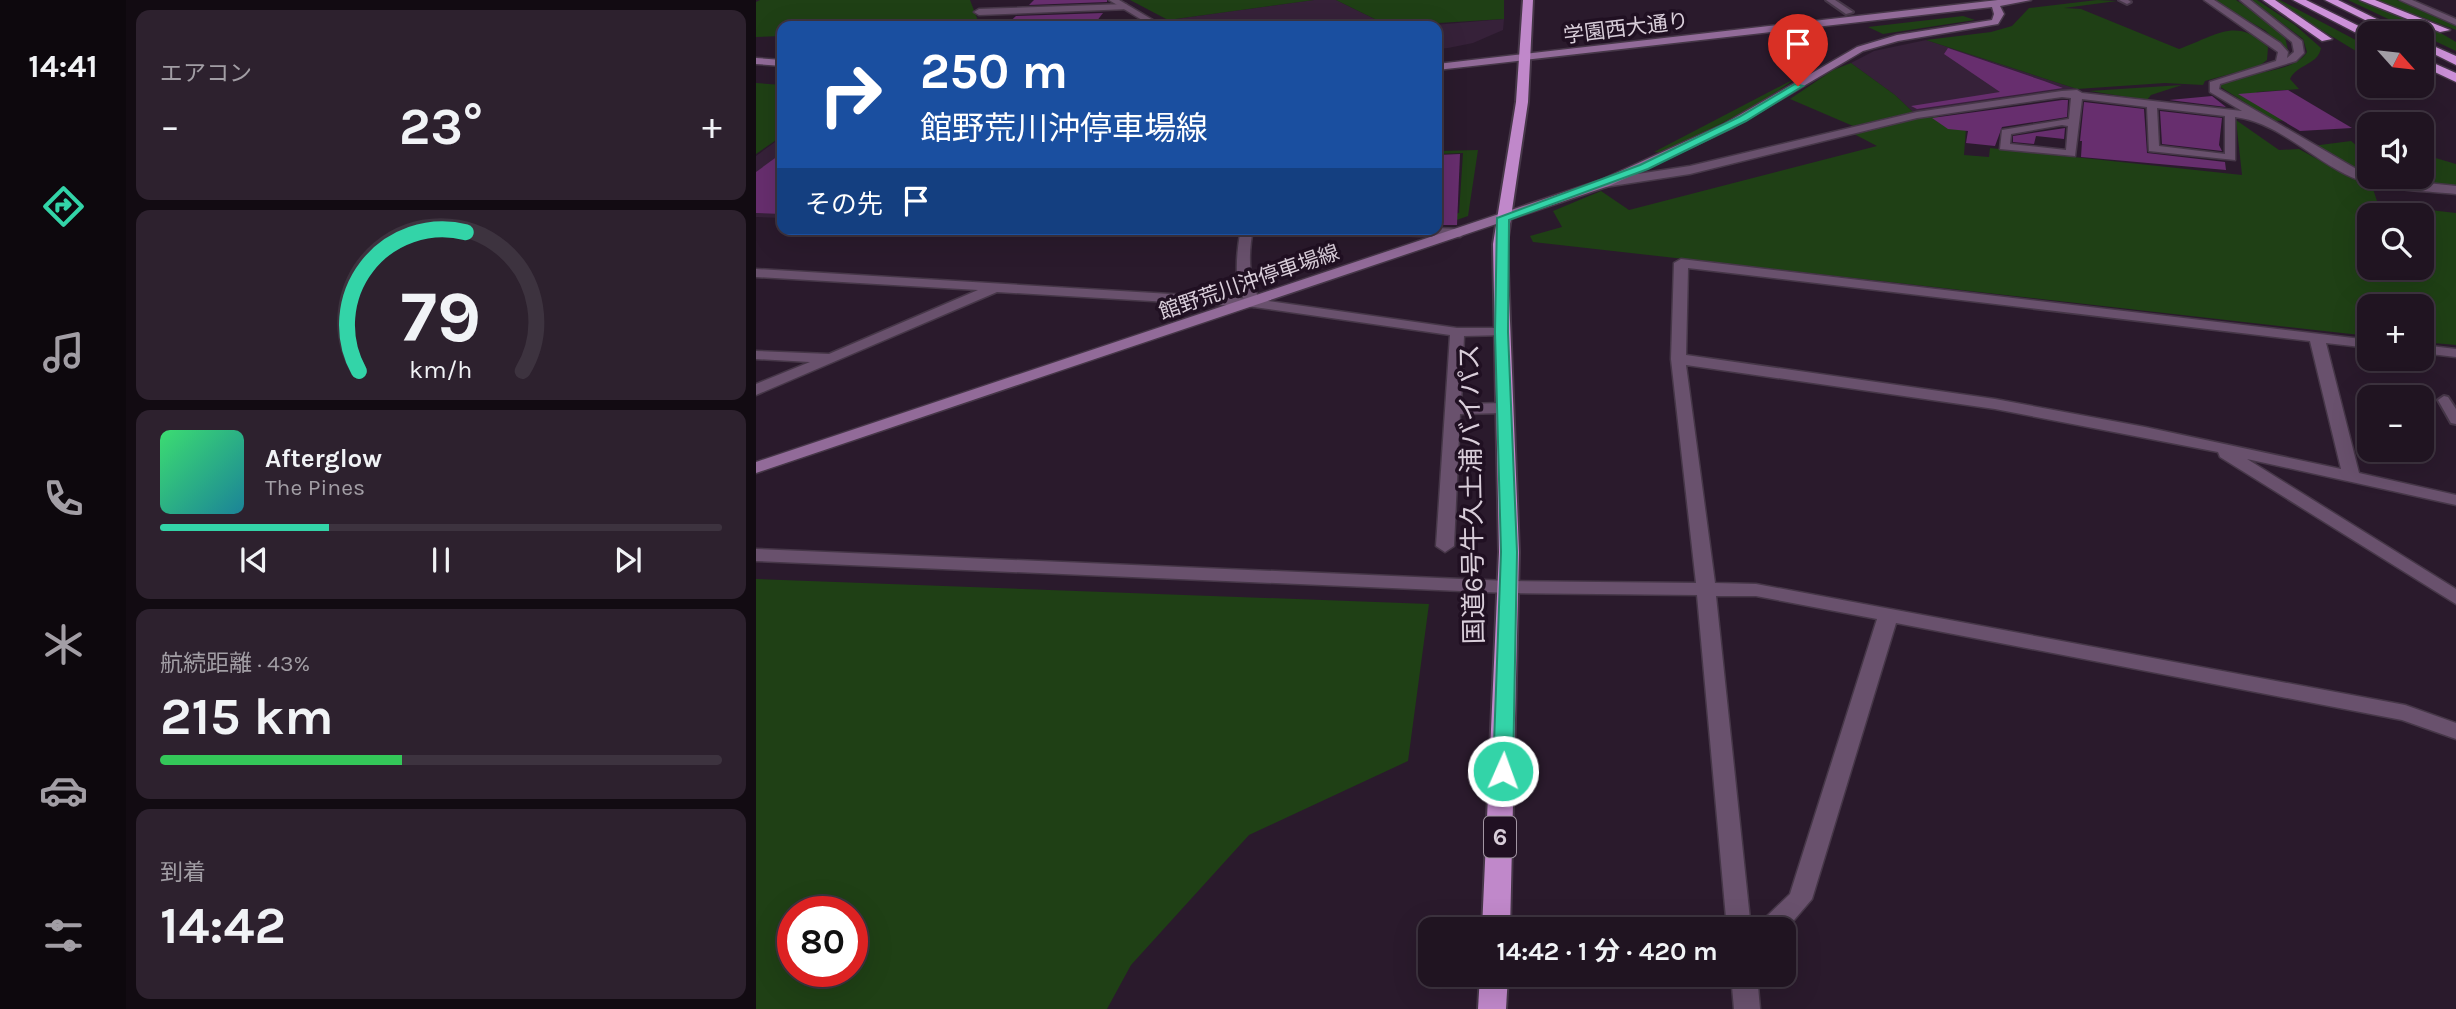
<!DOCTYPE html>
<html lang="ja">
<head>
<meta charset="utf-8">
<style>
  :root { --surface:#201421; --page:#2d212e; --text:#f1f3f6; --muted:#a29ea5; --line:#3d333f; --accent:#33d4a8 }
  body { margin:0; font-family:Karla,"Noto Sans JP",sans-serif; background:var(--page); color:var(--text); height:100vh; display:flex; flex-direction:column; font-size:26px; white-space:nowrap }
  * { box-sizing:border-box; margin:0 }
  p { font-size:23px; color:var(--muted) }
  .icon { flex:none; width:38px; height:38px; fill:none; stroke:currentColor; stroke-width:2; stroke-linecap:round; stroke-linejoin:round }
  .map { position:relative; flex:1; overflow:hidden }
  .details { display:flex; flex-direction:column; gap:10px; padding:10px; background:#120b12; width:630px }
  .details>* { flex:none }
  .hud { position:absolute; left:21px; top:21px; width:665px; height:214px; border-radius:14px; box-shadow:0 7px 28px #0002,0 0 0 2px var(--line); background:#1a4fa0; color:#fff; overflow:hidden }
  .needle { width:46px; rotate:117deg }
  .fabs { position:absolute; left:1601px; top:21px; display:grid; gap:14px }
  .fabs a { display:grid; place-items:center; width:77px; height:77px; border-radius:14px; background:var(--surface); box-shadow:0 7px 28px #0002,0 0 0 2px var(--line); font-size:35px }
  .speed { position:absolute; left:21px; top:896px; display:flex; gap:14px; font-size:35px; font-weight:700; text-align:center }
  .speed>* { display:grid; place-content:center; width:91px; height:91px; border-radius:50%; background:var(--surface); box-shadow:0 7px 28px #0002,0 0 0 2px var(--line); line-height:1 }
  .speed .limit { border:10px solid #d22; background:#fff; color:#111 }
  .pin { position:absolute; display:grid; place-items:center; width:60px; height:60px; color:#fff; margin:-72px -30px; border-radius:50% 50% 50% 0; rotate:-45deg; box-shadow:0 0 7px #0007 }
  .pin .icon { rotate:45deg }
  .me { position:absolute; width:77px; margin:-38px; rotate:2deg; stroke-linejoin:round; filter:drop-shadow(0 0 5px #0008) }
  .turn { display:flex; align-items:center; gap:24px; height:147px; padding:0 28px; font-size:32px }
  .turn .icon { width:91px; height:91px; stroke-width:2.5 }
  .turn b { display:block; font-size:49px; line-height:60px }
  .then { display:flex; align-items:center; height:66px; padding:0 28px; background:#0003; gap:14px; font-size:26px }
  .big { font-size:52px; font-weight:700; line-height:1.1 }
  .details .tile { flex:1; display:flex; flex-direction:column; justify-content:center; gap:10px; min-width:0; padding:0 24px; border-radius:14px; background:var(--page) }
  .details .dial { align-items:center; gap:0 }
  .dial svg { height:182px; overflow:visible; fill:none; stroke:var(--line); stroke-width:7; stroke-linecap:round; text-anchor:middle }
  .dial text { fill:var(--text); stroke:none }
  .song { display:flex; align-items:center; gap:21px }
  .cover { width:84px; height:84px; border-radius:10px; background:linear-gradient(135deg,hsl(140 70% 55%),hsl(190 70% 35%)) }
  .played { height:7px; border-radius:4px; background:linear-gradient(90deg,var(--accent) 30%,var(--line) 30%) }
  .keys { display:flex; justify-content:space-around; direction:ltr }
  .heat { display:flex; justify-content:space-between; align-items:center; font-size:38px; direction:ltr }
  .charge { height:10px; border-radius:5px; background:linear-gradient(90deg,#34c759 43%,var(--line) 0) }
  .trip { position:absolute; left:662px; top:917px; width:378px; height:70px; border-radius:14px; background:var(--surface); box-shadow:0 7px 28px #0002,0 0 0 2px var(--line); font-weight:700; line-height:70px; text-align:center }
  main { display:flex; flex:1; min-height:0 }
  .tabs { display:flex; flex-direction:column; width:126px; justify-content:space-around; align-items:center; background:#0d080d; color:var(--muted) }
  .tabs .icon { width:49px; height:49px }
  .tabs .current { color:var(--accent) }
  .tabs b { font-size:32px; color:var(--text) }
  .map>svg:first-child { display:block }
</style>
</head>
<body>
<main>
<nav class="tabs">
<b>14:41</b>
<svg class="icon current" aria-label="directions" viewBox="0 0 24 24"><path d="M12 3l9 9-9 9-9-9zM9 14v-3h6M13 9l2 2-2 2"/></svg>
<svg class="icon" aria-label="music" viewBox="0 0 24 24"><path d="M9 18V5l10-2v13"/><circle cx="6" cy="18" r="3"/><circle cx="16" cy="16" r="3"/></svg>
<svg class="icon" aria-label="phone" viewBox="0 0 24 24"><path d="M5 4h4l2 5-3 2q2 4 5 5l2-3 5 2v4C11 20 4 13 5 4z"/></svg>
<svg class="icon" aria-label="climate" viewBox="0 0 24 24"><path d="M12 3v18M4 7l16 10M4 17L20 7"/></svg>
<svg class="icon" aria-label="car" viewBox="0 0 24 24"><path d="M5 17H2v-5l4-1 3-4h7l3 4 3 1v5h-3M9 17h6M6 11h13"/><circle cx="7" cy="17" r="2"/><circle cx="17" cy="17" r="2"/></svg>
<svg class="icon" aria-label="filters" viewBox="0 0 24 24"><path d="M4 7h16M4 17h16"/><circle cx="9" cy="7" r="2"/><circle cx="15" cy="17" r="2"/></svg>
</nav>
<section class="details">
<div class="tile"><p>エアコン</p>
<div class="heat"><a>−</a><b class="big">23°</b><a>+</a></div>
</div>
<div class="tile dial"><svg viewBox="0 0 100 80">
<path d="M14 69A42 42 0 1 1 86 69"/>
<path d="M14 69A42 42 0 0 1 61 8" stroke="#33d4a8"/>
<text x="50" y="56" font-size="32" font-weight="700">79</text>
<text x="50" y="72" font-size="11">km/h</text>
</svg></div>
<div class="tile">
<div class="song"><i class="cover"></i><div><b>Afterglow</b><p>The Pines</p></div></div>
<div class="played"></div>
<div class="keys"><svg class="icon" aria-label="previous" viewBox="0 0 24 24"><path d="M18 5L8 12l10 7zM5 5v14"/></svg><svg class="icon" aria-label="pause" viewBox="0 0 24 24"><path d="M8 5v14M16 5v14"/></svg><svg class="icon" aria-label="next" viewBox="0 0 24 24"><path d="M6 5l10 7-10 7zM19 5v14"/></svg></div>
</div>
<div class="tile"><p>航続距離 · 43%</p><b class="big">215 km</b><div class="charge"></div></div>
<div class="tile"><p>到着</p><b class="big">14:42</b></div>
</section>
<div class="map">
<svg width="1700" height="1009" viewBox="0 0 1700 1009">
  <rect width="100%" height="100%" fill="#2a1a2c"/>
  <!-- built -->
  <g fill="#362139">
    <polygon points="558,0 580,0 633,26 419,26 412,20"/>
    <polygon points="748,19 747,30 717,43 692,48 681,49 681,26 666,26"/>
    <polygon points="1170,40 1321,89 1157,112 1139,95 1095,63 1118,51"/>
    <polygon points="26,137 26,218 0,217 0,156"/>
  </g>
  <!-- green -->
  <g fill="#1f4015" fill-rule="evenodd">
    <polygon points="4,0 214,0 224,26 26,26 26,36 0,37 0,2"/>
    <polygon points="374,0 558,0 412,20"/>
    <polygon points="580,0 748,0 748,19 633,26"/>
    <path d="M1341 0 1361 1 1308 8 1325 9 1423 49C1460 36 1480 16 1512 47L1511 60 1503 66 1449 81 1447 85 1409 83 1321 89 1170 40 1235 32 1256 26 1273 8Z"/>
    <polygon points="1456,0 1480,0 1497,11 1529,37 1533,55 1510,31"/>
    <path d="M1495 0H1501L1539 25 1565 48C1562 65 1541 64 1534 79L1543 89 1500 92 1540 120 1518 121 1463 86C1485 70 1537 75 1551 52L1547 39Z"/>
    <polygon points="1516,0 1524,0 1613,47 1613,59"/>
    <polygon points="1592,0 1604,0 1683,32 1700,42 1700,51"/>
    <polygon points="1620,0 1641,0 1700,24 1700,30"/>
    <polygon points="1207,16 1219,20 1127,34 1112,27"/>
    <polygon points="1095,63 1139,95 1157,112 1097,126 1034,99 1077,70"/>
    <path d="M1040 78C999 109 951 130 906 153L898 152Z"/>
    <polygon points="0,83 26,85 26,136 0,154"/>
    <polygon points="1426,85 1395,95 1391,100 1333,91"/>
    <path d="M1177 115 1203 123 1210 128 1208 155 1233 157 1234 148 1486 175 1480 120 1523 150 1543 149 1592 176 1615 183 1622 204 1700 213V345L1666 342V306H1614L1613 336 777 242 774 236 806 227 797 211 845 191 873 210 1121 146 1098 134ZM1614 215H1666V268H1614Z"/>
    <polygon points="1595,141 1613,156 1613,176 1556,146"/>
    <polygon points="722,150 712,216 681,227 681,214 703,213 707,153 683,154 683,151"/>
    <polygon points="1666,154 1700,164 1700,187 1615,177 1666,177"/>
    <path d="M0 579 673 604 652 761 493 835 375 965 351 1009H0ZM37 912H96V971H37Z"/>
  </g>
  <!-- building -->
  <g fill="#672e6e">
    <polygon points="278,0 351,0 351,2 273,5"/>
    <polygon points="347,13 337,26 249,26 260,16"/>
    <polygon points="1192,48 1288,81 1307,88 1161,109 1155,106 1244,92 1188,54"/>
    <polygon points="1532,90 1596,128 1544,131 1482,94"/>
    <polygon points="1456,96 1470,107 1413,100"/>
    <polygon points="1306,100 1312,100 1311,117 1246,127 1239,146 1210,143 1212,131 1192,129 1176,118"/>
    <polygon points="1328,102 1388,109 1391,153 1469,162 1470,170 1325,157 1326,141 1324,141"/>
    <polygon points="1404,111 1466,118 1463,145 1466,151 1406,144"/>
    <polygon points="1309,128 1308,139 1280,136 1278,144 1257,142 1257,136"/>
    <polygon points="26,153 26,214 0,213 0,172"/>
    <polygon points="704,154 701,225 681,225 681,155"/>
  </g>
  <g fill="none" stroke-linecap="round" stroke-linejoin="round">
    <defs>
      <g id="service">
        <polygon points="1070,0 1079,0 1097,12 1090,14"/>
        <polygon points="1363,0 1372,0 1375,2 1371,4"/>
        <polygon points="1688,396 1692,397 1700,409 1700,424 1695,423 1682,400"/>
      </g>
      <g id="minor">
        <path d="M1448 0H1458L1524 43 1532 52 1531 58 1538 52 1536 42 1484 0H1494L1546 41 1548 53 1540 61 1464 84 1463 89 1614 177 1700 186V194C1664 190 1621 191 1589 174 1553 156 1520 122 1479 117V160L1393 151 1391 107 1326 99 1319 156 1244 149 1246 130 1313 119 1315 98 1306 97 1161 118 934 174 849 187 843 183 849 179 934 166 1161 112 1306 91 1321 90 1326 93 1486 111 1454 92V82L1520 61 1522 52ZM1401 108 1469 116V154L1403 146ZM1306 125 1312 126 1310 150 1254 144 1255 134Z"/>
        <polygon points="1644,0 1656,0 1700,19 1700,25"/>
        <polygon points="370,4 373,9 223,15 218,12 223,9"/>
        <polygon points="681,228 704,229 710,233 704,237 567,233 561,229"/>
        <path d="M925 259 1614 340V348L1570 343 1603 473 1700 495V505L1491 459 1700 589V604L1464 457 1462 452 1239 409 930 365 959 583 1000 584 1649 705 1700 723V739L1646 720 1140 623 1056 899 1027 933V929H997L1000 922 1009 918 1034 894 1121 619 1000 596H960L995 929H971L941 595 752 593 743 587 752 581 940 583 915 359 918 263ZM932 268 1554 341 1585 469 1389 427 1239 399 930 355Z"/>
        <polygon points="0,269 498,299 701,328 745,328 752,332 750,335 708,336 705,404 748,403 756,408 748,413 704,414 698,546 689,552 680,546 694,335 498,307 241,292 0,395 0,384 54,362 0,359 0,351 73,354 222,290 0,277"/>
        <polygon points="1666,345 1700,349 1700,357 1666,353"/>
        <polygon points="975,975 1001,975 1004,1009 978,1009"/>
      </g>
      <g id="tertiary">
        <polygon points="353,0 363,0 407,26 396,26"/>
        <path d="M485 229H497C492 256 492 278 505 303L498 307C474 300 481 248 485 229Z"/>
        <polygon points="0,549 752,581 761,587 752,593 0,561"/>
      </g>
      <g id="secondary">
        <polygon points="1242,0 1275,0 1244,6 1248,14 1242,24 1142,41 1107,51 976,128 853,186 0,473 0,462 845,180 968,124 1101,47 1141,35 1236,20 1238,14 1236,7 681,70 681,64"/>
        <polygon points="0,58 26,60 26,66 0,64"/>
      </g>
      <g id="trunk">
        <polygon points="767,0 777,0 772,102 751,244 763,552 754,929 726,929 743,552 737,244 760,102"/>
        <polygon points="724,975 752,975 750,1009 722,1009"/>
      </g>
      <g id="motorway">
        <polygon points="1507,0 1519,0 1576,39 1566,41"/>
        <polygon points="1537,0 1550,0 1617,33 1614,33 1614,39 1610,38"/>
        <polygon points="1569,0 1582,0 1649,33 1635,33"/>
        <polygon points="1604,0 1619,0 1694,30 1684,32"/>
        <polygon points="1666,41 1700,56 1700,65 1666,48"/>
        <polygon points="1666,58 1700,73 1700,82 1666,66"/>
      </g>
    </defs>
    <!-- service casing -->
    <use href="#service" stroke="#463748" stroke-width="4"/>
    <!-- minor casing -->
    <use href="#minor" stroke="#463748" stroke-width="3"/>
    <!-- tertiary casing -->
    <use href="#tertiary" stroke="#463748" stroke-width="3"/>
    <!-- secondary casing -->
    <use href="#secondary" stroke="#463748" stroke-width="3"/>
    <!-- trunk casing -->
    <use href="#trunk" stroke="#463748" stroke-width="4"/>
    <!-- motorway casing -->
    <use href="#motorway" stroke="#463748" stroke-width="3"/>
    <!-- service -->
    <use href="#service" fill="#69516d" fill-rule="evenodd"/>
    <!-- minor -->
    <use href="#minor" fill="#69516d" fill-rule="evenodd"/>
    <!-- tertiary -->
    <use href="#tertiary" fill="#69516d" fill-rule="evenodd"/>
    <!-- secondary -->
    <use href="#secondary" fill="#926b99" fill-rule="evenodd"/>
    <!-- trunk -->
    <use href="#trunk" fill="#c088ca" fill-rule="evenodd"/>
    <!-- motorway -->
    <use href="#motorway" fill="#ce92da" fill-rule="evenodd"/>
  </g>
  <!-- route -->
  <polygon fill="#33d4a8" stroke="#218a6d" stroke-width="2" points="1039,84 1047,86 990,121 892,169 753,220 752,332 761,552 757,771 755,776 740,776 737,771 745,552 739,332 741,218 884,165 983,117"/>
  <g text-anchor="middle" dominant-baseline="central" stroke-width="7" stroke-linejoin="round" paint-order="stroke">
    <!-- far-street labels -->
    <g font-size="21" fill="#d9ceda" stroke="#201022">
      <text transform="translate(870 28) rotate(-7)">学園西大通り</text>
      <text transform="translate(493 282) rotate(-19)">館野荒川沖停車場線</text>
    </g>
    <!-- shield labels -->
    <rect fill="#201022" stroke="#a295a3" stroke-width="2" x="728" y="816.5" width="32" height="41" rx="5"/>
    <g font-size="24" font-weight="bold" fill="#d9ceda">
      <text x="744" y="837">6</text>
    </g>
    <!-- street labels -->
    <g font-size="26" fill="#d9ceda" stroke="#201022">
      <text transform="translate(716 494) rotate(-91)">国道6号牛久土浦バイパス</text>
    </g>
  </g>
</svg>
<div class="fabs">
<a><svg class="needle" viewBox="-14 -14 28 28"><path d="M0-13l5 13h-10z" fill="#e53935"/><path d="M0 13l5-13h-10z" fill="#a29ea5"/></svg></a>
<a><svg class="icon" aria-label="sound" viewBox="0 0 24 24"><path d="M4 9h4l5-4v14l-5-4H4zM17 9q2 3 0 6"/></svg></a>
<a><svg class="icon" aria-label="search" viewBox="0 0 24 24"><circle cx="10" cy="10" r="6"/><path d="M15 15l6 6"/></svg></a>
<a>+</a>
<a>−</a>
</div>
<div class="speed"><div class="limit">80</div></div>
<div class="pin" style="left:1042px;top:86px;background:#d93025"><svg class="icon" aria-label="arrive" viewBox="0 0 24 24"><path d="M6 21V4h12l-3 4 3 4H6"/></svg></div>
<svg class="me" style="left:747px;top:771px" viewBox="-20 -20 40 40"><circle r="17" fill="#33d4a8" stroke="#fff" stroke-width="3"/><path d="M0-11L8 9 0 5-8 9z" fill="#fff"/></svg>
<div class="trip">14:42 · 1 分 · 420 m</div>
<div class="hud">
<div class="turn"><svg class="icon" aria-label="right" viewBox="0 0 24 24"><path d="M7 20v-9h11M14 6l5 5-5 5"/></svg><div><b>250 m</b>館野荒川沖停車場線</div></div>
<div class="then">その先<svg class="icon" aria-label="arrive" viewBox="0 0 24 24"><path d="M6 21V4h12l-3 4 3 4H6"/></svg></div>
</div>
</div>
</main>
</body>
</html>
